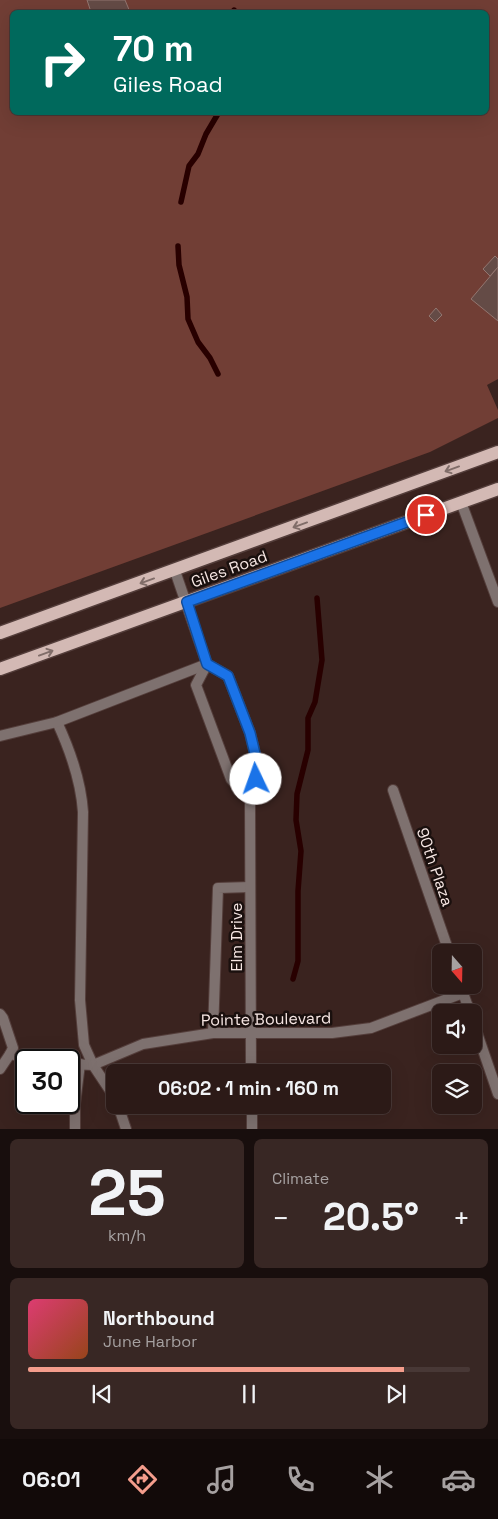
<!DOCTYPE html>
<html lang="en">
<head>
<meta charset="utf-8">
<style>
  :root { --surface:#2c1a17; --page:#382724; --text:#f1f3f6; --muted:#a6a1a1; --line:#483836; --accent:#f49d8c }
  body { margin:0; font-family:"Space Grotesk",sans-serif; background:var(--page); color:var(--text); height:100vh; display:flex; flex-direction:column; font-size:19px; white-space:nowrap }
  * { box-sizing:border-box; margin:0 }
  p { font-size:16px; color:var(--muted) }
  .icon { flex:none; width:28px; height:28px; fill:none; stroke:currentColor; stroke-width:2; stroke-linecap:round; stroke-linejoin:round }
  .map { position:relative; height:1129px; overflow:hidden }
  .panel { display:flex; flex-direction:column; gap:10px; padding:10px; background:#180e0d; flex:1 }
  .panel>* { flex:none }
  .guide { position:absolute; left:10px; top:10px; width:479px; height:105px; border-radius:8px; box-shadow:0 5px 20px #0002,0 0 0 1px var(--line); background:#00695c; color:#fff; overflow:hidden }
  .needle { width:32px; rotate:160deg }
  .controls { position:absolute; left:432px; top:944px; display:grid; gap:10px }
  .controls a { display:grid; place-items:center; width:50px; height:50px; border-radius:8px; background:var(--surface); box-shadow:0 5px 20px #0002,0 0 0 1px var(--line); font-size:25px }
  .speed { position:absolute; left:15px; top:1049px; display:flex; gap:10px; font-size:25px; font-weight:700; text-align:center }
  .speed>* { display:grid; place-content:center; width:65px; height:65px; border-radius:50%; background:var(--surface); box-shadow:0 5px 20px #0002,0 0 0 1px var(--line); line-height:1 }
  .speed .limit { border:2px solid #111; border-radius:8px; background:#fff; color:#111 }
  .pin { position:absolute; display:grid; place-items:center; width:42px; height:42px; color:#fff; margin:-21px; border:2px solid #fff; border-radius:50%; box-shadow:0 1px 5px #0007 }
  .me { position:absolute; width:55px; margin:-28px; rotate:357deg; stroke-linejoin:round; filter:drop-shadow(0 0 4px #0008) }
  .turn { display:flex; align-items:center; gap:18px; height:105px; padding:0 20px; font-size:22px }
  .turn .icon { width:65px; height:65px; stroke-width:2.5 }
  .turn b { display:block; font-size:35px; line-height:42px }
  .big { font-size:38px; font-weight:700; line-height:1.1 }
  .panel .card { flex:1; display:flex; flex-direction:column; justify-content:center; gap:8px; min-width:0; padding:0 18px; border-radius:8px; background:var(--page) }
  .panel .dial { align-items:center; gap:0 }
  .dial b { font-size:65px; line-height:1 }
  .song { display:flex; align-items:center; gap:15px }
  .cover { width:60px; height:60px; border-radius:8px; background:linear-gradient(135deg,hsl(340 70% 55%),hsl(20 70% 35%)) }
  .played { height:5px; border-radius:2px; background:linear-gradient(90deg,var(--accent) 85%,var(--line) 85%) }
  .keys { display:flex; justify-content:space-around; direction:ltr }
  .heat { display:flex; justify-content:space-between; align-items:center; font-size:28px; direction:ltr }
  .panel .tiles { flex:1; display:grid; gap:10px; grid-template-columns:1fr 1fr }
  .card:last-child { grid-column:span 2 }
  .trip { position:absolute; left:106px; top:1064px; width:285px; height:50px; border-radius:8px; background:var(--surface); box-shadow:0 5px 20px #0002,0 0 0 1px var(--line); font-weight:700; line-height:50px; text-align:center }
  .dock { display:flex; height:80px; justify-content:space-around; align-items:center; background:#120a09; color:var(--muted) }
  .dock .icon { width:35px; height:35px }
  .dock .active { color:var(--accent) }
  .dock b { font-size:22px; color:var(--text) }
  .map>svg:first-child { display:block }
</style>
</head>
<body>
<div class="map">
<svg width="498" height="1129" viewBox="0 0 498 1129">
  <rect width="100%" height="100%" fill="#3a231f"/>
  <!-- green -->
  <path fill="#713e35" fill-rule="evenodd" d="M0 0H498V379L487 385 498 410V418L430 452 0 608ZM12 12H486V112H12Z"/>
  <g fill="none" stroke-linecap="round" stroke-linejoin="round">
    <!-- stream -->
    <g stroke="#280000" stroke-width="5.5">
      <polyline points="233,12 234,10"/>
      <polyline points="181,202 189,166 198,154 206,134 219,112"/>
      <polyline points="178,246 179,265 187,297 188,319 198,342 210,358 218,374"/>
      <polyline points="293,979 298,961 298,891 301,851 296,820 297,794 308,750 308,718 315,702 322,660 317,598"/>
    </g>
  </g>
  <!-- building -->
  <g fill="#644b46" stroke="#927670">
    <polygon points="87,0 125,0 130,12 91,12"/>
    <polygon points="495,256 498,259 498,267 490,276 483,269"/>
    <polygon points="498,267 498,321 471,299"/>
    <polygon points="436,308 442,315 435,322 429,316"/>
  </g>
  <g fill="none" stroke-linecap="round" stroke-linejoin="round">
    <defs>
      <g id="service">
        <polyline points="461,502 498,602"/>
        <path d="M57 722C70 750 81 781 83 812L80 1000 84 1045 93 1065"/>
        <polyline points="0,736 57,722 207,664"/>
        <polyline points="213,1033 218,888 250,887"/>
        <polyline points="75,1129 75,1104 80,1064"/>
      </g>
      <g id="minor">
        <polyline points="175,571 207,664 196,685 231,779 250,801 251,1072"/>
        <polyline points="207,664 228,676 250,733 257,762 256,779 250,801"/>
        <polyline points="393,790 449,952"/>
        <polyline points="460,985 470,1012"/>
        <polyline points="0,1014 3,1018 13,1048 10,1054"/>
        <polyline points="474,1024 498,1094"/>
        <polyline points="69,1064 93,1065 143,1044 213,1033 332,1033 371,1028 463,993"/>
        <polyline points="93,1065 115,1098"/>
        <polyline points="0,1069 10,1054 39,1060"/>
        <polyline points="118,1105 126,1129"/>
        <polyline points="252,1105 252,1129"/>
      </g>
      <g id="primary">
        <polyline points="0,633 498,452"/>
        <polyline points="0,669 498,489"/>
      </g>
    </defs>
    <!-- service casing -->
    <use href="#service" stroke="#543e3b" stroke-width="12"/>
    <!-- minor casing -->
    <use href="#minor" stroke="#543e3b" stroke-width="12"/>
    <!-- primary casing -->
    <use href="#primary" stroke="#543e3b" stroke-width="15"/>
    <!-- service -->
    <use href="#service" stroke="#7e716f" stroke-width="10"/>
    <!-- minor -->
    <use href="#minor" stroke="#7e716f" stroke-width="10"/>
    <!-- primary -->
    <use href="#primary" stroke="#d3b9b4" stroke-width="12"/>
  </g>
  <!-- one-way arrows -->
  <defs><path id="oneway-shaft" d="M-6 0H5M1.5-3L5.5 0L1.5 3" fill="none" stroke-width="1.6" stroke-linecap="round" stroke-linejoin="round" transform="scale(1.25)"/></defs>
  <g stroke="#806d69">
    <use href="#oneway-shaft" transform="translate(452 469) rotate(160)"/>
    <use href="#oneway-shaft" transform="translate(300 525) rotate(160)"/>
    <use href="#oneway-shaft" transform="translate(147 581) rotate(160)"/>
    <use href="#oneway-shaft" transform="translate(46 653) rotate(-20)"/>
  </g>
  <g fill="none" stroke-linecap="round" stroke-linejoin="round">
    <defs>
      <polyline id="route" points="256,779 257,762 250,733 228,676 207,664 187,602 426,515"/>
    </defs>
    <!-- route casing -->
    <use href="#route" stroke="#114b97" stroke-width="12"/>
    <!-- route -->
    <use href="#route" stroke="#1a73e8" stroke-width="9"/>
  </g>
  <g text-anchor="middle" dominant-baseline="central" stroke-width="5" stroke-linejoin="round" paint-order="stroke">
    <!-- street labels -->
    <g font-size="16" fill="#f7e7e4" stroke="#1a100e">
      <text transform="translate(229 569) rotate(-20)">Giles Road</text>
      <text transform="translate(435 867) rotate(71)">90th Plaza</text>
      <text transform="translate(236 937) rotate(-90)">Elm Drive</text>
      <text transform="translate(266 1019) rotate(-1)">Pointe Boulevard</text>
    </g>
  </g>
</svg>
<div class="controls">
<a><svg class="needle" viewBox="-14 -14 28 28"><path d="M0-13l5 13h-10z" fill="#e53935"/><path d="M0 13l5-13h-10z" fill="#a6a1a1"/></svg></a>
<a><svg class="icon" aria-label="sound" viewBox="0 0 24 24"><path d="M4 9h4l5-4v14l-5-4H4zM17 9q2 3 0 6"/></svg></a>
<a><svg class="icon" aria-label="layers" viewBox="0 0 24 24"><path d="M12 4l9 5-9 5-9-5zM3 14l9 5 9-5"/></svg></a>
</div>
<div class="speed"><div class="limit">30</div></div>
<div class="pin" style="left:426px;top:515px;background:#d93025"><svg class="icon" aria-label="arrive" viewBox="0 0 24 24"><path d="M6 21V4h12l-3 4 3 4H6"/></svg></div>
<svg class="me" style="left:256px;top:779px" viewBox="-20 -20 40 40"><circle r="19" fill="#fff"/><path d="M0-13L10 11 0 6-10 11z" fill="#1a73e8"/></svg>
<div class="trip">06:02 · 1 min · 160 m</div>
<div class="guide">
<div class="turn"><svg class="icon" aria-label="right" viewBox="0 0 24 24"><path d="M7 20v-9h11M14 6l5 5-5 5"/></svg><div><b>70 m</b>Giles Road</div></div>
</div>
</div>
<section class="panel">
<div class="tiles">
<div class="card dial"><b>25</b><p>km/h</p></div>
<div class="card"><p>Climate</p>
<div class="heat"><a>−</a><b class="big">20.5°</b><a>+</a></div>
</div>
<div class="card">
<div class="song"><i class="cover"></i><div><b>Northbound</b><p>June Harbor</p></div></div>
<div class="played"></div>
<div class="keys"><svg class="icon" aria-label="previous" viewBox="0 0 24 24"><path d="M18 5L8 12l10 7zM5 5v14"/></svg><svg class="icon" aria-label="pause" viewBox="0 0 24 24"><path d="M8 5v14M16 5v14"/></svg><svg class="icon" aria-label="next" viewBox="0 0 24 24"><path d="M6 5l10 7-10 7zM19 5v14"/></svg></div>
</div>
</div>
</section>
<nav class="dock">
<b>06:01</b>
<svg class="icon active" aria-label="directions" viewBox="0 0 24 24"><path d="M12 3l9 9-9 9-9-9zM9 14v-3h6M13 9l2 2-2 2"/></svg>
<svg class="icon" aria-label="music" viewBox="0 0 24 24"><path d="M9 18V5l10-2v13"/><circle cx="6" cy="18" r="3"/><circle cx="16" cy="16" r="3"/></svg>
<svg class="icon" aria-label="phone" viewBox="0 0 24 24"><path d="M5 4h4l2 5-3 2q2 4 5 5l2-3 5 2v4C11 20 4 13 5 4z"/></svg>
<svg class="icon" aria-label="climate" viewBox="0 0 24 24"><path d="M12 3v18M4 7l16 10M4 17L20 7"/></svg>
<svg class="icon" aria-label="car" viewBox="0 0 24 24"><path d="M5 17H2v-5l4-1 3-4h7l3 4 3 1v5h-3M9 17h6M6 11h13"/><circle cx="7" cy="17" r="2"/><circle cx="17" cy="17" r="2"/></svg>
</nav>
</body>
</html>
